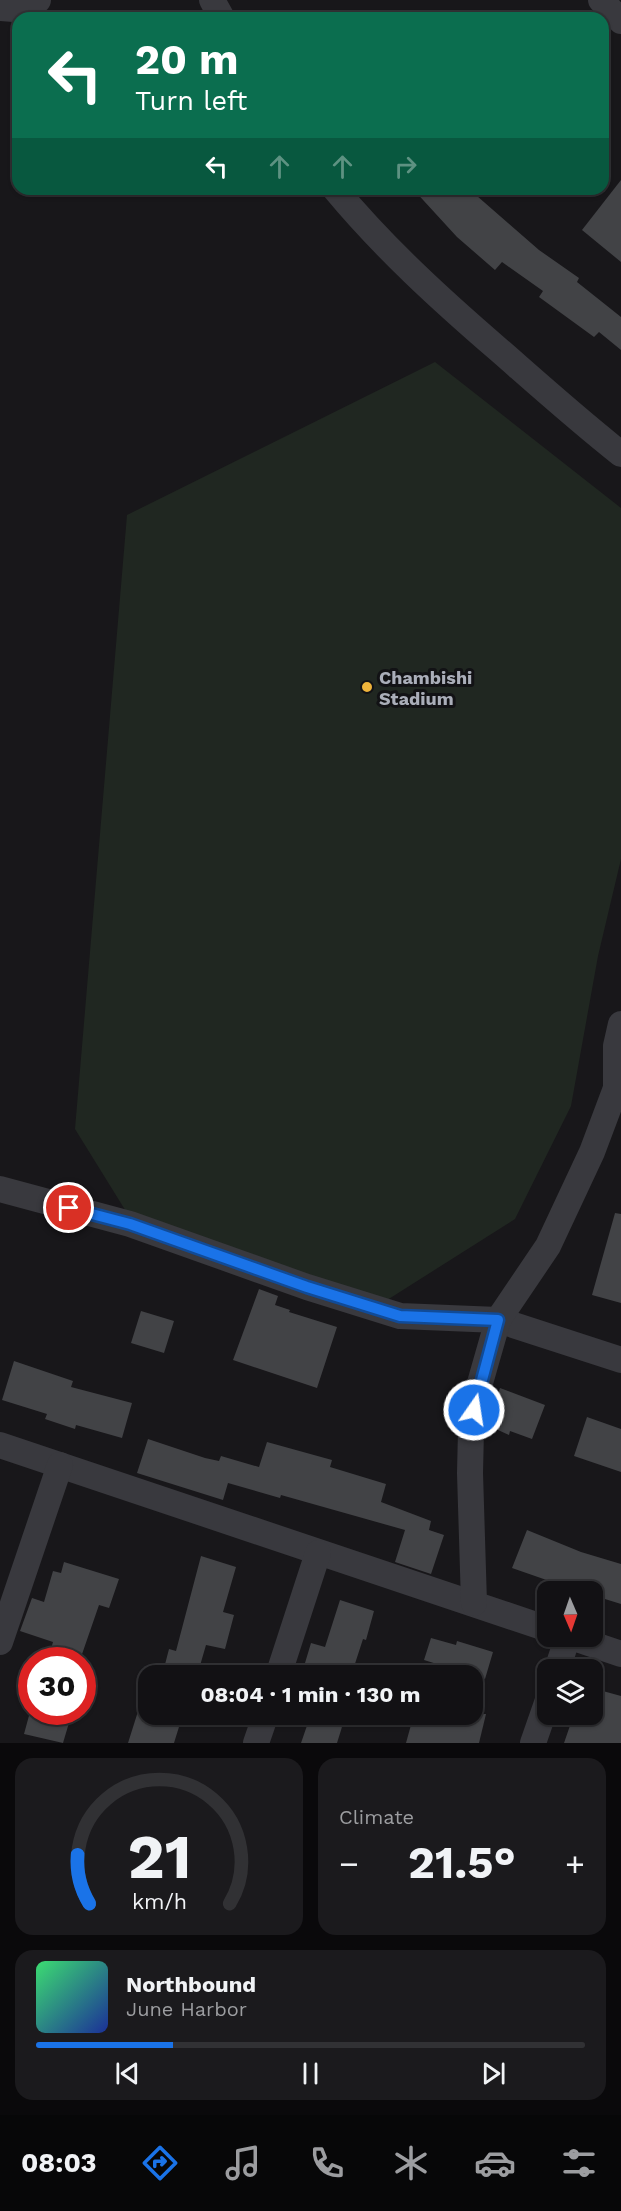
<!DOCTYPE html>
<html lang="en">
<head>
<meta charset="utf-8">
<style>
  :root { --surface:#121114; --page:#1b1a1d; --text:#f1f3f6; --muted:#9c9da0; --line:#313134; --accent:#1a73e8 }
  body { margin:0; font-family:"Work Sans",sans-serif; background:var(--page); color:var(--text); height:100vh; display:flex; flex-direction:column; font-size:22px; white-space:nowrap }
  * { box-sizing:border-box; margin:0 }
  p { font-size:20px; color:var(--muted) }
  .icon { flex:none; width:33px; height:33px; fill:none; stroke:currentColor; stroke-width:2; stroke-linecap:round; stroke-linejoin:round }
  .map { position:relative; height:1743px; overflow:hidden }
  .sheet { display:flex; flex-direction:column; gap:15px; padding:15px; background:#0a090b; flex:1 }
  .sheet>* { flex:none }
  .hud { position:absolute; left:12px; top:12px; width:597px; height:183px; border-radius:18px; box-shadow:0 2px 4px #0004,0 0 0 2px var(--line); background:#0b6e4f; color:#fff; overflow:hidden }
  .needle { width:39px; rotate:178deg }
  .buttons { position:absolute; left:537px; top:1581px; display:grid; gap:12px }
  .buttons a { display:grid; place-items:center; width:66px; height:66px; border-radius:12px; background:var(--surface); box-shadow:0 2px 4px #0004,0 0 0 2px var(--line); font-size:30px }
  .speed { position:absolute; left:18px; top:1647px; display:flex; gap:12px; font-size:30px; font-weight:700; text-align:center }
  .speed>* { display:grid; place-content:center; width:78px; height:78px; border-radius:50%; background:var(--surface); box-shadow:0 2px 4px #0004,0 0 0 2px var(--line); line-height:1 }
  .speed .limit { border:9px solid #d22; background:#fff; color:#111 }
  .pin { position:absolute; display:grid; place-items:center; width:51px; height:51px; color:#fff; margin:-26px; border:3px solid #fff; border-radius:50%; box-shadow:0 2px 6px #0007 }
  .me { position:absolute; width:66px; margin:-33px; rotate:13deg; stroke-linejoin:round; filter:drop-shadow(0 0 4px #0008) }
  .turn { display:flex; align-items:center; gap:21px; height:126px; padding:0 24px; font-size:27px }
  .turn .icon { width:78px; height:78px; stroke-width:2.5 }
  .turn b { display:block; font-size:42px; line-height:51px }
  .lanes { display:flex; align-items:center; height:57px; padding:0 24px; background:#0003; justify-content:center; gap:30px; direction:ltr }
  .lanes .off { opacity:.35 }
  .big { font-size:45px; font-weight:700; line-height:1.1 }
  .sheet .widget { flex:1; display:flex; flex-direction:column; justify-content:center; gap:9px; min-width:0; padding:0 21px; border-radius:18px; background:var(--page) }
  .sheet .dial { align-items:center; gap:0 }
  .dial svg { height:156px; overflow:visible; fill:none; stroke:var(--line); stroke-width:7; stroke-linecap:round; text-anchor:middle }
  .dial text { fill:var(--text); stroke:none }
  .song { display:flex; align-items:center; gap:18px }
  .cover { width:72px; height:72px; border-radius:9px; background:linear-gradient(135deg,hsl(140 70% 55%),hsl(230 70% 35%)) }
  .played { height:6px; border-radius:3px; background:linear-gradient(90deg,var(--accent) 25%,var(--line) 25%) }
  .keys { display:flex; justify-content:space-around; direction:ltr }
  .heat { display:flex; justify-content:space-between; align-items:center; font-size:33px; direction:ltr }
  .sheet .tiles { flex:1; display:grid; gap:15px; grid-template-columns:1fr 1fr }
  .widget:last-child { grid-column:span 2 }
  .trip { position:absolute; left:138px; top:1665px; width:345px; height:60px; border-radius:18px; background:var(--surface); box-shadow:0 2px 4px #0004,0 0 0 2px var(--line); font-weight:700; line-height:60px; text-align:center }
  .dock { display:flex; height:96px; justify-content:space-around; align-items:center; background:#070708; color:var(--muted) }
  .dock .icon { width:42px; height:42px }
  .dock .active { color:var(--accent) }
  .dock b { font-size:27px; color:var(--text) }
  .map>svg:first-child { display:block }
</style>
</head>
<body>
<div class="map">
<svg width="621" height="1743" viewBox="0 0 621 1743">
  <rect width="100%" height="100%" fill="#18171a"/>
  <!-- green -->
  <polygon fill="#202721" points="435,362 621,508 621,859 598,956 571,1106 515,1219 384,1302 127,1213 75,1129 127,515"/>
  <!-- building -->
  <g fill="#424346">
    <polygon points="621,180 621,262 582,230"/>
    <polygon points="413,189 469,189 539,250 579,278 577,282 621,317 621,350 599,332 594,337 539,297 543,291 502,262 495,270 457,237"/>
    <polygon points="615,1213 621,1214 621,1303 592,1295"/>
    <polygon points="259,1289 278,1296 275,1305 290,1310 289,1312 337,1327 317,1388 233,1360"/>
    <polygon points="141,1311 174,1321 164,1353 131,1343"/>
    <polygon points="14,1361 73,1381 71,1387 132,1403 122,1438 76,1425 75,1429 45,1419 47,1414 2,1400"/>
    <polygon points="500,1388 545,1405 532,1439 510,1431 509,1435 487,1425"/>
    <polygon points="587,1417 621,1429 621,1472 574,1456"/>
    <polygon points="148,1439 205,1458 219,1461 221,1456 259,1467 267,1442 332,1460 330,1467 386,1484 381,1502 431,1521 429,1530 444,1535 431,1574 395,1562 405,1530 281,1495 280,1498 228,1483 223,1500 137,1473"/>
    <polygon points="527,1530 581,1552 621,1564 621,1604 592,1595 592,1592 581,1592 512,1568"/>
    <polygon points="201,1556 236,1567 223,1612 234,1615 225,1649 206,1645 197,1676 162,1676 169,1649 176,1651"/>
    <polygon points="64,1562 119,1579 109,1608 99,1605 80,1660 48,1660 53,1642 20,1631 32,1598 44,1602 53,1571 61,1573"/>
    <polygon points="340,1600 374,1611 366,1640 363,1639 351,1676 311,1676 302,1673 311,1643 325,1647"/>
    <polygon points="431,1638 456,1645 457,1641 493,1652 485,1679 424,1660"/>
    <polygon points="146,1686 148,1687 148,1714 183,1714 174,1743 128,1743"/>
    <polygon points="592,1688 621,1696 621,1743 564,1743 574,1714 592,1714"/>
    <polygon points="30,1712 55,1712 71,1716 63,1743 24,1734"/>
    <polygon points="311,1714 346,1714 337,1743 301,1743"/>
    <polygon points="414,1714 486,1714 479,1743 406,1743"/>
  </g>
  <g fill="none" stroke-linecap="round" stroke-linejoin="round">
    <!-- minor -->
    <g stroke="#39393e" stroke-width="26">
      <polyline points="212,0 222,18"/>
      <polyline points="601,0 621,21"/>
      <polyline points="0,8 14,9 38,0"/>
      <path d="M335 189C384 248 441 300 499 350 539 385 579 421 621 454"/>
      <polyline points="0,1189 130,1224 307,1287 400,1316 498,1320 621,1360"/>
      <polyline points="0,1445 548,1629"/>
      <polyline points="474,1603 470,1473 471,1430 478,1390 498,1320 548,1246 592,1152 616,1088 616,1046 621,1024"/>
      <polyline points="0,1642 60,1465"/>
      <polyline points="557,1670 568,1636 621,1654"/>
      <polyline points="278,1676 318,1553"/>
      <polyline points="256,1743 266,1714"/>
      <polyline points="533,1743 548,1700"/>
    </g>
  </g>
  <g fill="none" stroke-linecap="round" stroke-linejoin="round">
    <defs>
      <polyline id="route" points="69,1208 130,1224 307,1287 400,1316 498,1320 474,1410"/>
    </defs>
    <!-- route casing -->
    <use href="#route" stroke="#114b97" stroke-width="15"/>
    <!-- route -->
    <use href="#route" stroke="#1a73e8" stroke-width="10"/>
  </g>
  <!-- markers -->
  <circle fill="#eeb33b" stroke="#121215" stroke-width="2" cx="367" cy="687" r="6"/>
  <g text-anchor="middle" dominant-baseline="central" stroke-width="6" stroke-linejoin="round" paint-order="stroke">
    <!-- poi labels -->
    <g font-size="18" font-weight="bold" fill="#aaaeb9" stroke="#121215" text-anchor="start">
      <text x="379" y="677">Chambishi<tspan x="379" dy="21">Stadium</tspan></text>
    </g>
  </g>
</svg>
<div class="buttons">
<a><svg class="needle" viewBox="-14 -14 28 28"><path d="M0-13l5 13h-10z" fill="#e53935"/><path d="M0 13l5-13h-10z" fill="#9c9da0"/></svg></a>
<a><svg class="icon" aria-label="layers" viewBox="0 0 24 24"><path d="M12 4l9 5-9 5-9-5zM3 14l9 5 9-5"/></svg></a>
</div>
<div class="speed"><div class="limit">30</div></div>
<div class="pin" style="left:69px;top:1208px;background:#d93025"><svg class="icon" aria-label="arrive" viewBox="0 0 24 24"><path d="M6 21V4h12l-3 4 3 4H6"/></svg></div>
<svg class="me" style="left:474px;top:1410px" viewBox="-20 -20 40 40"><circle r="17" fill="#1a73e8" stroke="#fff" stroke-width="3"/><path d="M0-11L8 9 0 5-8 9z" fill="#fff"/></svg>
<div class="trip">08:04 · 1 min · 130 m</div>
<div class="hud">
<div class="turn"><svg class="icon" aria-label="left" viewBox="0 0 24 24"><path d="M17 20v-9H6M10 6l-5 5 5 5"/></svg><div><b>20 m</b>Turn left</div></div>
<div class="lanes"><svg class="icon" aria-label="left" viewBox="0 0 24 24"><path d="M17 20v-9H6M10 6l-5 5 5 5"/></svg><svg class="icon off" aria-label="ahead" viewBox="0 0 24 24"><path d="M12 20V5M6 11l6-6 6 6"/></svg><svg class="icon off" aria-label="ahead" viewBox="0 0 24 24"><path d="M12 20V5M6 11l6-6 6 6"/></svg><svg class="icon off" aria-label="right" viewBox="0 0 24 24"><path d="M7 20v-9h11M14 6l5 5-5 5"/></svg></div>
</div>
</div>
<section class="sheet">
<div class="tiles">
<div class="widget dial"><svg viewBox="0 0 100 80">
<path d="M14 69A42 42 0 1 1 86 69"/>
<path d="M14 69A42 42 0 0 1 8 44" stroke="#1a73e8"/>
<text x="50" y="56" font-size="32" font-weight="700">21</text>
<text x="50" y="72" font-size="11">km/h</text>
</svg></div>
<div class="widget"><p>Climate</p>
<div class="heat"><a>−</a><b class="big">21.5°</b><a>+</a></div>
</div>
<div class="widget">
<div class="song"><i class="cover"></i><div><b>Northbound</b><p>June Harbor</p></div></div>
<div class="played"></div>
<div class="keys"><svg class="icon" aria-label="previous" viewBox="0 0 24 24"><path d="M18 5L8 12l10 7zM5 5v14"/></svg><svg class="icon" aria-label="pause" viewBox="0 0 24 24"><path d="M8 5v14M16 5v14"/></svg><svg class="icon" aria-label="next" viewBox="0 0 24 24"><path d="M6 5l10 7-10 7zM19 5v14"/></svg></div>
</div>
</div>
</section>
<nav class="dock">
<b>08:03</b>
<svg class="icon active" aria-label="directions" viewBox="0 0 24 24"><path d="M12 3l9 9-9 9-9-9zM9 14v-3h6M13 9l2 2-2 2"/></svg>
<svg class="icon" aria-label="music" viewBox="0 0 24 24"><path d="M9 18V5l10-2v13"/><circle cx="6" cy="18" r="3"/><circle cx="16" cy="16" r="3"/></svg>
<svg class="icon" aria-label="phone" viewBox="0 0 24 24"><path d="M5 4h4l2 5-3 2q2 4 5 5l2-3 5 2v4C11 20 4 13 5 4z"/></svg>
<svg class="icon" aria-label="climate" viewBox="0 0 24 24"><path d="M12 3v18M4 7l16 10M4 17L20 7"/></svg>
<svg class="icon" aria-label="car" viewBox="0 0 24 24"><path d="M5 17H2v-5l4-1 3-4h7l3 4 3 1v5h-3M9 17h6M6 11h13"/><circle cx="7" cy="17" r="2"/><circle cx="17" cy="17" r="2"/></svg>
<svg class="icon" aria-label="filters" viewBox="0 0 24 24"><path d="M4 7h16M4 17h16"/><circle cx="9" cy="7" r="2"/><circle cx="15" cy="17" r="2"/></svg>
</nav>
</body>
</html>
